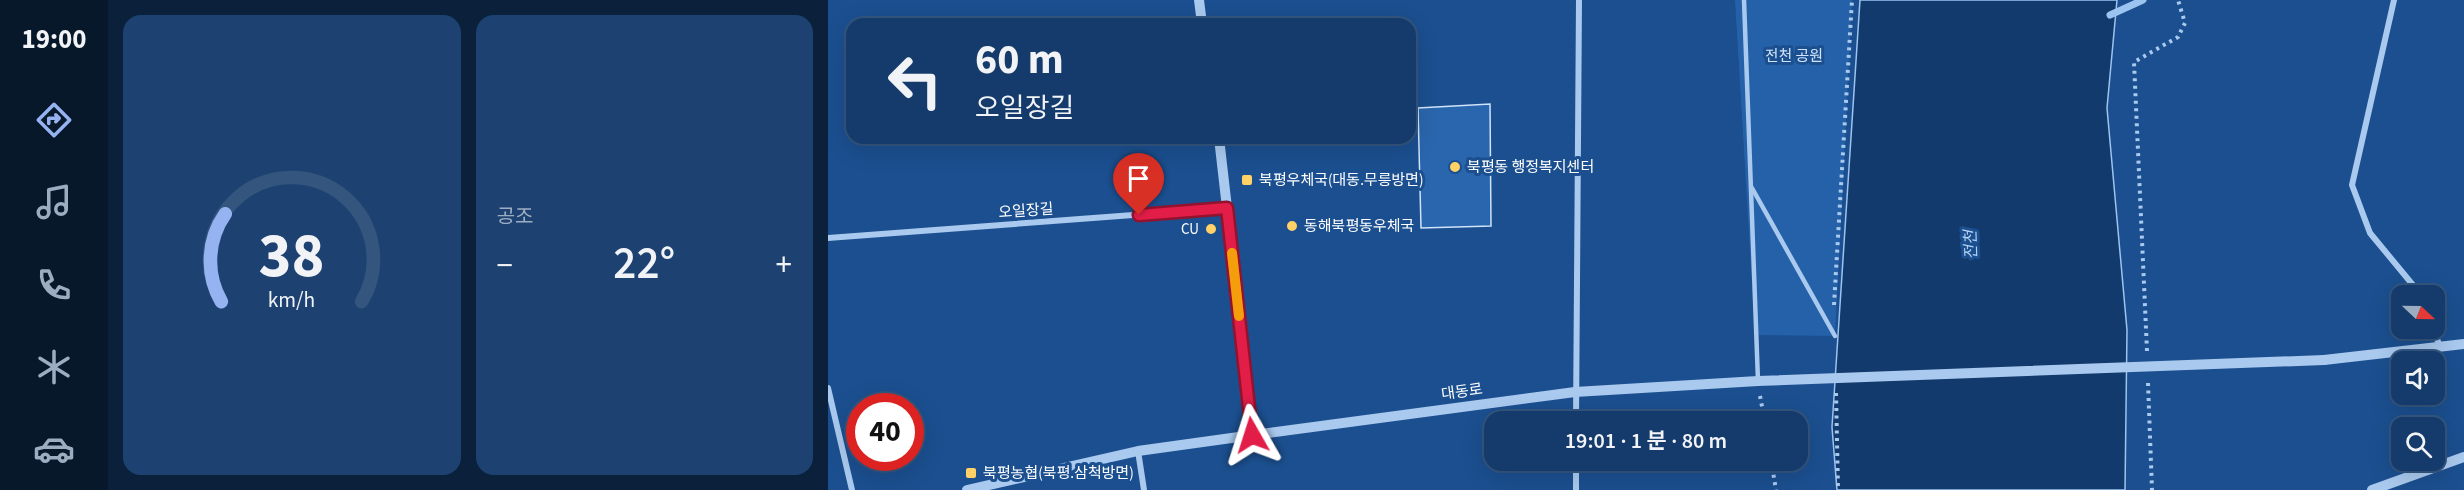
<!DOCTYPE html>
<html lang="ko">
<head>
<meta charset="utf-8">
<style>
  :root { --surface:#143b6b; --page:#1d4271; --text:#f1f3f6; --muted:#9dadc1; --line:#33557e; --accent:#95b2f1 }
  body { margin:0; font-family:"Source Sans 3","Noto Sans KR",sans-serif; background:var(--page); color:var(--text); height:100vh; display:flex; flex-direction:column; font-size:22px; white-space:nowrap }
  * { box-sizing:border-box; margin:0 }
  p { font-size:20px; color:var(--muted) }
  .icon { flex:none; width:33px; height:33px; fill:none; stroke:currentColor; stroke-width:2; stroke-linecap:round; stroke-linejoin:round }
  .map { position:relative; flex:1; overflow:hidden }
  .panel { display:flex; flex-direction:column; gap:15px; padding:15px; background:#0b203b; width:720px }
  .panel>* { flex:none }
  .guide { position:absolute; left:18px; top:18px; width:570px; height:126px; border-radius:18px; box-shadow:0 6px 24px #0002,0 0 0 2px var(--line); background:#143b6b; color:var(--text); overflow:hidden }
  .needle { width:39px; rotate:112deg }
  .controls { position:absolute; left:1563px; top:285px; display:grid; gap:12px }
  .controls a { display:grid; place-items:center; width:54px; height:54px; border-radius:12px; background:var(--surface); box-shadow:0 6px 24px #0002,0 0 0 2px var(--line); font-size:30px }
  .speed { position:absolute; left:18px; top:393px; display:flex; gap:12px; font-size:30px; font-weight:700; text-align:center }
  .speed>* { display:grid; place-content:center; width:78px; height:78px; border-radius:50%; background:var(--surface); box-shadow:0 6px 24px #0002,0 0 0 2px var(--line); line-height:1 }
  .speed .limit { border:9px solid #d22; background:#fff; color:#111 }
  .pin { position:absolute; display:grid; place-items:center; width:51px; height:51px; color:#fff; margin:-62px -26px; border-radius:50% 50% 50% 0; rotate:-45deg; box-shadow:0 0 6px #0007 }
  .pin .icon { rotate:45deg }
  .me { position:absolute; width:66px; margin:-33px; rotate:354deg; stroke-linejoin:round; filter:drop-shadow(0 0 4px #0008) }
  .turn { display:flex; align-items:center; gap:21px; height:126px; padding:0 30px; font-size:27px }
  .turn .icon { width:78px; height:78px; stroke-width:2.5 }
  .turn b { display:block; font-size:42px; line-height:51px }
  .big { font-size:45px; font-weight:600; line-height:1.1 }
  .panel .card { flex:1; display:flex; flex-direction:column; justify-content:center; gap:9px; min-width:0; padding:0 21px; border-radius:18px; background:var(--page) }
  .panel .dial { align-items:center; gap:0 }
  .dial svg { height:156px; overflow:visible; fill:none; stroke:var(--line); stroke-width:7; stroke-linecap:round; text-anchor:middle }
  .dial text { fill:var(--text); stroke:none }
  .heat { display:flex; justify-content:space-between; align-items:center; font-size:33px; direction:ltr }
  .panel .tiles { flex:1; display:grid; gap:15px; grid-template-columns:repeat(2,1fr) }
  .trip { position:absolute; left:656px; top:411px; width:324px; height:60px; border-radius:18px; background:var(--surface); box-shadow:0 6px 24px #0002,0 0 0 2px var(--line); font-weight:600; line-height:60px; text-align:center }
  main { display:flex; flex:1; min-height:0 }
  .tab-bar { display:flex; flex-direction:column; width:108px; justify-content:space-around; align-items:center; background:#08182b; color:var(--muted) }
  .tab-bar .icon { width:42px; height:42px }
  .tab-bar .selected { color:var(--accent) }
  .tab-bar b { font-size:27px; color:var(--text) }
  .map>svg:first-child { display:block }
</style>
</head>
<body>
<main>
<nav class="tab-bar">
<b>19:00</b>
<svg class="icon selected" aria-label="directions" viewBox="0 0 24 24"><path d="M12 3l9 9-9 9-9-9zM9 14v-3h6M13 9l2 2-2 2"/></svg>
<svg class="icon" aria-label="music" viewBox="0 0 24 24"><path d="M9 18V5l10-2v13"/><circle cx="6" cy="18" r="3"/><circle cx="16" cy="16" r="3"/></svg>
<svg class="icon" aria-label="phone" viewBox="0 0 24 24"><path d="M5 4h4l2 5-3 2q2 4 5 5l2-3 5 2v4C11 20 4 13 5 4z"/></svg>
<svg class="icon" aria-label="climate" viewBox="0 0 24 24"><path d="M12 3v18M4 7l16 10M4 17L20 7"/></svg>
<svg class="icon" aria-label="car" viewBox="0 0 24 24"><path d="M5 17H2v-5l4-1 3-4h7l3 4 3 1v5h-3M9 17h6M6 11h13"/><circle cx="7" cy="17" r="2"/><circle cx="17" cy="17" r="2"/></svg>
</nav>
<section class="panel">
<div class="tiles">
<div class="card dial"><svg viewBox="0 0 100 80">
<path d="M14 69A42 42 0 1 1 86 69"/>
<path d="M14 69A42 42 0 0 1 16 24" stroke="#95b2f1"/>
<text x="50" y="56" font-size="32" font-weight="700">38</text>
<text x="50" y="72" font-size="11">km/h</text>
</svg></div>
<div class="card"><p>공조</p>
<div class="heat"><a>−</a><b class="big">22°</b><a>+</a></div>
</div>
</div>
</section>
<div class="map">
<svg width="1636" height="490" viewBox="0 0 1636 490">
  <rect width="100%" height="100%" fill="#1b4f8f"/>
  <!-- green -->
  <polygon fill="#2461a8" points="907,0 1024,0 1007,336 927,335"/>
  <!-- water -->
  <polygon fill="#123a6d" stroke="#9cc4f0" stroke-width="1.5" points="1032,0 1289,0 1279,108 1299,330 1297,490 1009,490 1004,427"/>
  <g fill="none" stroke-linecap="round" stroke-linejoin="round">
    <!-- stream -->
    <polyline stroke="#9cc4f0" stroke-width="7" points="1282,15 1315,0"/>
  </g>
  <!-- building -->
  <polygon fill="#2a66ad" stroke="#cfe3fa" stroke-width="1.5" points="662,104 663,226 593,228 590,108"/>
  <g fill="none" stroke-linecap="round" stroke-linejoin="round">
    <!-- path -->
    <g stroke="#a9c9ee" stroke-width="4" stroke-dasharray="3 4.5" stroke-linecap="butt">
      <polyline points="1006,305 1024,0"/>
      <polyline points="1319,351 1306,62 1350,37 1357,23 1350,0"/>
      <polyline points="1320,383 1324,490"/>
      <polyline points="1008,393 1010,490"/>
      <polyline points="932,396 937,422"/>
      <polyline points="943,460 948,490"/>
    </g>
    <!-- service -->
    <g stroke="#a9c9ee" stroke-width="4.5">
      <polyline points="916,0 930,381"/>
      <polyline points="924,188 1007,336"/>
    </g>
    <!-- minor -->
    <g stroke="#a9c9ee" stroke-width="6">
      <polyline points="1566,0 1524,185 1542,233 1594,296"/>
      <polyline points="0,238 399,208"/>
      <polyline points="1605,328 1612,347"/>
      <polyline points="0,388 24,490"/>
      <polyline points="748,422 751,0"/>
      <polyline points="310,451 316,490"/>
      <polyline points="748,490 748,460"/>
    </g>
    <!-- tertiary -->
    <g stroke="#a9c9ee" stroke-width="10">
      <polyline points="371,0 374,24"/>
      <polyline points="391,138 425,435"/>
      <polyline points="1496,360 1636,344"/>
      <polyline points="139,490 310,451 425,435 747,392 930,381"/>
      <polyline points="1544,490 1636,457"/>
    </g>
    <!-- tertiary-bridge -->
    <polyline stroke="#a9c9ee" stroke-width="10" points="930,381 1496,360"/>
  </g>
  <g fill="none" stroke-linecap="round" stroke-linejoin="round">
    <defs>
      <polyline id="route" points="311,215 399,208 424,435"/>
    </defs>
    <!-- route casing -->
    <use href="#route" stroke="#92132f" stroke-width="15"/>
    <!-- route -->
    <use href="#route" stroke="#e11d48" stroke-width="10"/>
    <!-- slow -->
    <polyline stroke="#f59e0b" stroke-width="10" points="404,253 411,316"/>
  </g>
  <!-- markers -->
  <g fill="#ffd166" stroke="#1b4f8f" stroke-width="2">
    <circle cx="627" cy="167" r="6"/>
    <rect x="413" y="174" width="12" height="12" rx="3"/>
    <circle cx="464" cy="226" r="6"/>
    <circle cx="383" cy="229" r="6"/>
    <rect x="137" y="467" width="12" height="12" rx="3"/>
  </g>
  <g text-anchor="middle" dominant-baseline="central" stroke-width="6" stroke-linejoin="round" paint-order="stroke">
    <!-- park labels -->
    <g font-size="15" fill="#cfe3fa" stroke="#1b4f8f">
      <text x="966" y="56">전천 공원</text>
    </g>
    <!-- poi labels -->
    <g font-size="15" fill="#fff" stroke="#1b4f8f" text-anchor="start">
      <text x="639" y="167">북평동 행정복지센터</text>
      <text x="431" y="180">북평우체국(대동.무릉방면)</text>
      <text x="476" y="226">동해북평동우체국</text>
      <text x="371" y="229" text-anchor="end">CU</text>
      <text x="155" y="473">북평농협(북평.삼척방면)</text>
    </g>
    <!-- street labels -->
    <g font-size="15" fill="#fff" stroke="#1b4f8f">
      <text transform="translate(198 211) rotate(-4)">오일장길</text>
      <text transform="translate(634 392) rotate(-8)">대동로</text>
    </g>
    <!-- water labels -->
    <g font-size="16" font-style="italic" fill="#b5d3f5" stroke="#1b4f8f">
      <text transform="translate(1143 245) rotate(-92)">전천</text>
    </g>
  </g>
</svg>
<div class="controls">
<a><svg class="needle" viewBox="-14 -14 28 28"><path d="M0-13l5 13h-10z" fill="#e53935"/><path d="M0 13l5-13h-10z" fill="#9dadc1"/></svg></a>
<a><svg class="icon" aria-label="sound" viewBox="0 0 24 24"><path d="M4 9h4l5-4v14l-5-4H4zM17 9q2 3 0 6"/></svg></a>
<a><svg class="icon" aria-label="search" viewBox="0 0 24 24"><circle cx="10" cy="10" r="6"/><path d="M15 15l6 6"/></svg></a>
</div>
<div class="speed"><div class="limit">40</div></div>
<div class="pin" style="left:311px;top:215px;background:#d93025"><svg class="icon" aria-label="arrive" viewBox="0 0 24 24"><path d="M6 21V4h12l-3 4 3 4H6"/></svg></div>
<svg class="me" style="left:424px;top:435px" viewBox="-20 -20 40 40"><path d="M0-17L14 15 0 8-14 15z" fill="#e11d48" stroke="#fff" stroke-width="4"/></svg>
<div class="trip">19:01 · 1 분 · 80 m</div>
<div class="guide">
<div class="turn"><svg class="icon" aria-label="left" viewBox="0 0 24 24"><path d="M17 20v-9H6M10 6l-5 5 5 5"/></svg><div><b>60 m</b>오일장길</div></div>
</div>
</div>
</main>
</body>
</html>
